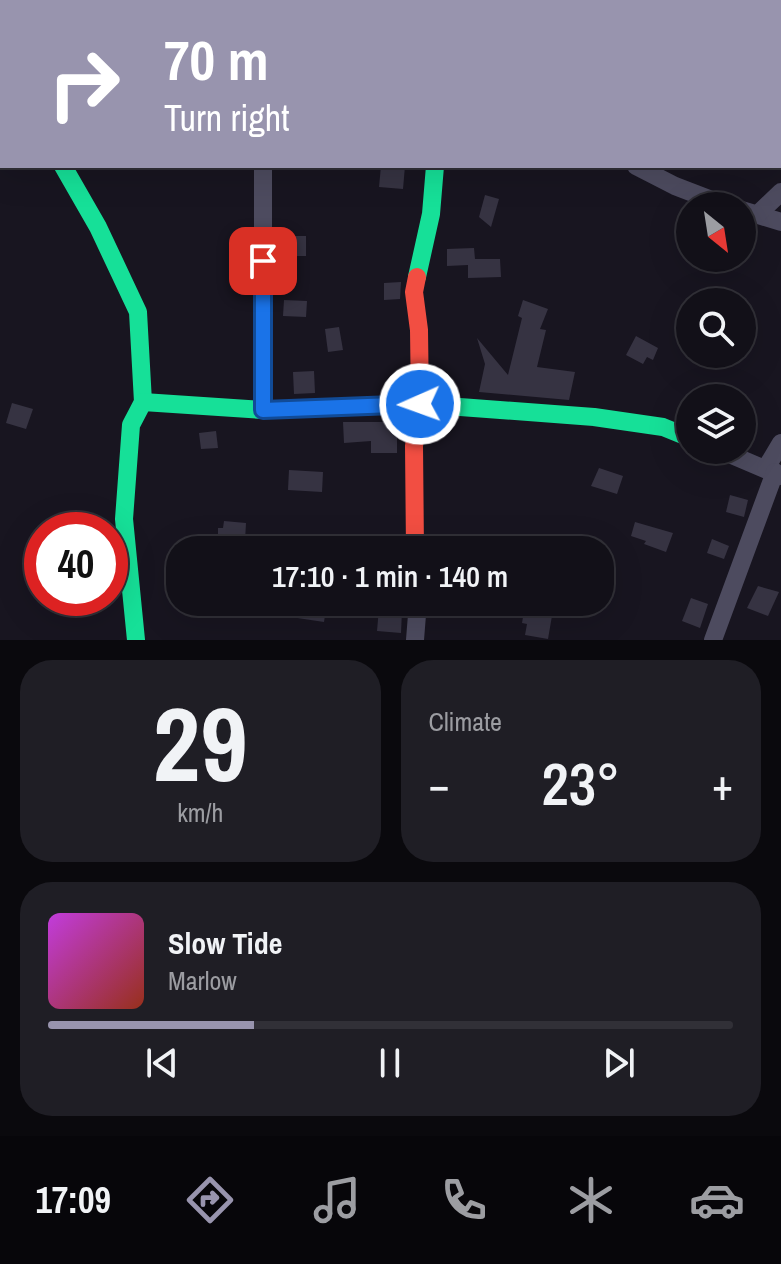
<!DOCTYPE html>
<html lang="en">
<head>
<meta charset="utf-8">
<style>
  :root { --surface:#121018; --page:#1f1e25; --text:#f1f3f6; --muted:#9c9da2; --line:#313037; --accent:#9894ae }
  body { margin:0; font-family:"Archivo Narrow",sans-serif; background:var(--page); color:var(--text); height:100vh; display:flex; flex-direction:column; font-size:30px; white-space:nowrap }
  * { box-sizing:border-box; margin:0 }
  p { font-size:26px; color:var(--muted) }
  .icon { flex:none; width:44px; height:44px; fill:none; stroke:currentColor; stroke-width:2; stroke-linecap:round; stroke-linejoin:round }
  .map { position:relative; height:640px; overflow:hidden }
  .side { display:flex; flex-direction:column; gap:20px; padding:20px; background:#0a090d; flex:1 }
  .side>* { flex:none }
  .guide { position:absolute; left:0px; top:0px; width:782px; height:168px; box-shadow:0 8px 32px #0002,0 0 0 2px var(--line); background:#9894ae; color:#fff; overflow:hidden }
  .needle { width:52px; rotate:150deg }
  .buttons { position:absolute; left:676px; top:192px; display:grid; gap:16px }
  .buttons a { display:grid; place-items:center; width:80px; height:80px; border-radius:50%; background:var(--surface); box-shadow:0 8px 32px #0002,0 0 0 2px var(--line); font-size:40px }
  .speed { position:absolute; left:24px; top:512px; display:flex; gap:16px; font-size:40px; font-weight:700; text-align:center }
  .speed>* { display:grid; place-content:center; width:104px; height:104px; border-radius:50%; background:var(--surface); box-shadow:0 8px 32px #0002,0 0 0 2px var(--line); line-height:1 }
  .speed .limit { border:12px solid #d22; background:#fff; color:#111 }
  .pin { position:absolute; display:grid; place-items:center; width:68px; height:68px; color:#fff; margin:-34px; border-radius:16px; box-shadow:0 4px 12px #0006 }
  .me { position:absolute; width:88px; margin:-44px; rotate:268deg; stroke-linejoin:round; filter:drop-shadow(0 0 6px #0008) }
  .turn { display:flex; align-items:center; gap:28px; height:168px; padding:0 32px; font-size:36px }
  .turn .icon { width:104px; height:104px; stroke-width:2.5 }
  .turn b { display:block; font-size:56px; line-height:68px }
  .big { font-size:60px; font-weight:600; line-height:1.1 }
  .side .widget { flex:1; display:flex; flex-direction:column; justify-content:center; gap:12px; min-width:0; padding:0 28px; border-radius:32px; background:var(--page) }
  .side .dial { align-items:center; gap:0 }
  .dial b { font-size:104px; line-height:1 }
  .song { display:flex; align-items:center; gap:24px }
  .cover { width:96px; height:96px; border-radius:12px; background:linear-gradient(135deg,hsl(290 70% 55%),hsl(10 70% 35%)) }
  .played { height:8px; border-radius:4px; background:linear-gradient(90deg,var(--accent) 30%,var(--line) 30%) }
  .keys { display:flex; justify-content:space-around; direction:ltr }
  .heat { display:flex; justify-content:space-between; align-items:center; font-size:44px; direction:ltr }
  .side .tiles { flex:1; display:grid; gap:20px; grid-template-columns:1fr 1fr }
  .widget:last-child { grid-column:span 2 }
  .trip { position:absolute; left:166px; top:536px; width:448px; height:80px; border-radius:32px; background:var(--surface); box-shadow:0 8px 32px #0002,0 0 0 2px var(--line); font-weight:600; line-height:80px; text-align:center }
  .tab-bar { display:flex; height:128px; justify-content:space-around; align-items:center; background:#07060a; color:var(--muted) }
  .tab-bar .icon { width:56px; height:56px }
  .tab-bar .on { color:var(--accent) }
  .tab-bar b { font-size:36px; color:var(--text) }
  .map>svg:first-child { display:block }
</style>
</head>
<body>
<div class="map">
<svg width="781" height="640" viewBox="0 0 781 640">
  <rect width="100%" height="100%" fill="#181520"/>
  <!-- building -->
  <g fill="#363342">
    <polygon points="381,166 405,166 403,189 379,187"/>
    <polygon points="485,195 499,199 491,227 479,217"/>
    <rect x="283" y="236" width="23" height="20"/>
    <polygon points="474,248 475,259 500,259 501,277 468,278 468,265 447,266 447,249"/>
    <polygon points="401,282 400,299 384,300 384,283"/>
    <polygon points="284,300 307,301 306,317 283,316"/>
    <polygon points="523,300 548,309 540,329 546,330 537,367 575,372 569,400 479,392 485,364 477,338 508,375 522,318 518,316"/>
    <polygon points="339,327 343,350 328,352 325,329"/>
    <polygon points="636,336 658,348 653,360 647,357 643,364 626,355"/>
    <polygon points="314,371 315,393 294,394 293,372"/>
    <polygon points="12,403 33,409 26,429 6,423"/>
    <polygon points="343,422 397,422 397,453 371,453 371,441 344,443"/>
    <polygon points="216,431 218,448 201,449 199,433"/>
    <polygon points="599,468 623,476 617,494 591,486"/>
    <polygon points="289,470 323,472 322,492 288,490"/>
    <polygon points="730,495 748,500 744,517 726,512"/>
    <polygon points="224,521 246,523 245,541 218,539 218,528 223,528"/>
    <polygon points="635,522 673,533 666,552 644,544 646,541 631,536"/>
    <polygon points="265,534 279,535 278,549 264,548"/>
    <rect x="374" y="537" width="22" height="13"/>
    <polygon points="323,538 365,539 365,550 323,550"/>
    <polygon points="712,539 729,546 724,559 707,553"/>
    <polygon points="758,586 779,592 768,616 747,608"/>
    <polygon points="691,598 708,604 700,628 682,621"/>
    <polygon points="286,602 327,602 324,622 284,616"/>
    <polygon points="525,605 553,610 548,639 525,635 527,624 522,623"/>
    <polygon points="379,608 402,610 401,633 377,631"/>
  </g>
  <g fill="none" stroke-linecap="round" stroke-linejoin="round">
    <!-- street -->
    <g stroke="#4d4b5f" stroke-width="18">
      <polyline points="489,0 493,2"/>
      <polyline points="76,2 77,0"/>
      <polyline points="271,2 271,0"/>
      <polyline points="429,2 429,0"/>
      <polyline points="636,166 675,186 727,206"/>
      <polyline points="742,210 781,222"/>
      <polyline points="759,213 781,192"/>
      <polyline points="263,410 263,166"/>
      <polyline points="720,450 781,476"/>
      <polyline points="766,468 781,443"/>
      <polyline points="415,640 418,602"/>
      <polyline points="713,640 775,472"/>
    </g>
    <!-- fast -->
    <g stroke="#16e098" stroke-width="18">
      <polyline points="63,166 98,227 138,312 143,402 131,425 124,519 136,640"/>
      <polyline points="417,277 431,214 435,166"/>
      <polyline points="143,402 263,410 420,404 594,417 663,427 690,438"/>
    </g>
    <!-- jam -->
    <polyline stroke="#f24e42" stroke-width="18" points="415,550 414,446 420,404 419,330 414,292 417,277"/>
  </g>
  <g fill="none" stroke-linecap="round" stroke-linejoin="round">
    <defs>
      <polyline id="route" points="263,261 263,410 420,404"/>
    </defs>
    <!-- route casing -->
    <use href="#route" stroke="#114b97" stroke-width="20"/>
    <!-- route -->
    <use href="#route" stroke="#1a73e8" stroke-width="14"/>
  </g>
</svg>
<div class="buttons">
<a><svg class="needle" viewBox="-14 -14 28 28"><path d="M0-13l5 13h-10z" fill="#e53935"/><path d="M0 13l5-13h-10z" fill="#9c9da2"/></svg></a>
<a><svg class="icon" aria-label="search" viewBox="0 0 24 24"><circle cx="10" cy="10" r="6"/><path d="M15 15l6 6"/></svg></a>
<a><svg class="icon" aria-label="layers" viewBox="0 0 24 24"><path d="M12 4l9 5-9 5-9-5zM3 14l9 5 9-5"/></svg></a>
</div>
<div class="speed"><div class="limit">40</div></div>
<div class="pin" style="left:263px;top:261px;background:#d93025"><svg class="icon" aria-label="arrive" viewBox="0 0 24 24"><path d="M6 21V4h12l-3 4 3 4H6"/></svg></div>
<svg class="me" style="left:420px;top:404px" viewBox="-20 -20 40 40"><circle r="17" fill="#1a73e8" stroke="#fff" stroke-width="3"/><path d="M0-11L8 9 0 5-8 9z" fill="#fff"/></svg>
<div class="trip">17:10 · 1 min · 140 m</div>
<div class="guide">
<div class="turn"><svg class="icon" aria-label="right" viewBox="0 0 24 24"><path d="M7 20v-9h11M14 6l5 5-5 5"/></svg><div><b>70 m</b>Turn right</div></div>
</div>
</div>
<section class="side">
<div class="tiles">
<div class="widget dial"><b>29</b><p>km/h</p></div>
<div class="widget"><p>Climate</p>
<div class="heat"><a>−</a><b class="big">23°</b><a>+</a></div>
</div>
<div class="widget">
<div class="song"><i class="cover"></i><div><b>Slow Tide</b><p>Marlow</p></div></div>
<div class="played"></div>
<div class="keys"><svg class="icon" aria-label="previous" viewBox="0 0 24 24"><path d="M18 5L8 12l10 7zM5 5v14"/></svg><svg class="icon" aria-label="pause" viewBox="0 0 24 24"><path d="M8 5v14M16 5v14"/></svg><svg class="icon" aria-label="next" viewBox="0 0 24 24"><path d="M6 5l10 7-10 7zM19 5v14"/></svg></div>
</div>
</div>
</section>
<nav class="tab-bar">
<b>17:09</b>
<svg class="icon on" aria-label="directions" viewBox="0 0 24 24"><path d="M12 3l9 9-9 9-9-9zM9 14v-3h6M13 9l2 2-2 2"/></svg>
<svg class="icon" aria-label="music" viewBox="0 0 24 24"><path d="M9 18V5l10-2v13"/><circle cx="6" cy="18" r="3"/><circle cx="16" cy="16" r="3"/></svg>
<svg class="icon" aria-label="phone" viewBox="0 0 24 24"><path d="M5 4h4l2 5-3 2q2 4 5 5l2-3 5 2v4C11 20 4 13 5 4z"/></svg>
<svg class="icon" aria-label="climate" viewBox="0 0 24 24"><path d="M12 3v18M4 7l16 10M4 17L20 7"/></svg>
<svg class="icon" aria-label="car" viewBox="0 0 24 24"><path d="M5 17H2v-5l4-1 3-4h7l3 4 3 1v5h-3M9 17h6M6 11h13"/><circle cx="7" cy="17" r="2"/><circle cx="17" cy="17" r="2"/></svg>
</nav>
</body>
</html>
